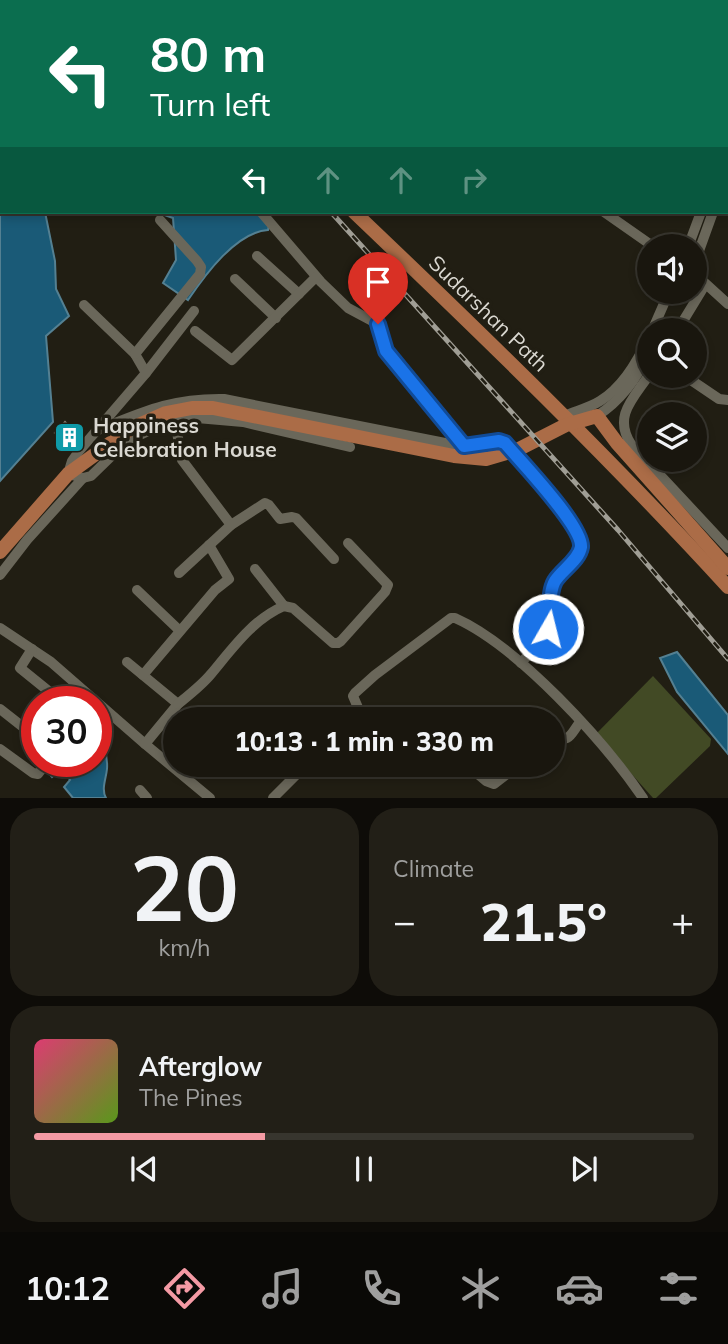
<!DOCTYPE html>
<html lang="en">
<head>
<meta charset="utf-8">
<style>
  :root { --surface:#19160e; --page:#221f17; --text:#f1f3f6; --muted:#9f9f9e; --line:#37352e; --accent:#f49aa4 }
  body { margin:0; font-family:Mulish,sans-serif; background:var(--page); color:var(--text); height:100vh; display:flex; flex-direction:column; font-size:26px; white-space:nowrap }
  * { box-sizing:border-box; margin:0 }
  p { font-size:23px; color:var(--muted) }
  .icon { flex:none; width:38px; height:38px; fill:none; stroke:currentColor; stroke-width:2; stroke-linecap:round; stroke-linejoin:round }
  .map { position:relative; height:798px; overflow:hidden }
  .panel { display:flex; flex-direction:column; gap:10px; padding:10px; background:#0e0c08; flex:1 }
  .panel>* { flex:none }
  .hud { position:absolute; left:0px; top:0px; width:728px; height:214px; box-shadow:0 4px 10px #0003,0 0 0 2px var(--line); background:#0b6e4f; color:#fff; overflow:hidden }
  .controls { position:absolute; left:637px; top:234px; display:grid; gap:14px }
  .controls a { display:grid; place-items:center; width:70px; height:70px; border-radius:50%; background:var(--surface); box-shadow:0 4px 10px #0003,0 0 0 2px var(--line); font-size:35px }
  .speed { position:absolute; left:21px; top:686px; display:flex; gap:14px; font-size:35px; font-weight:700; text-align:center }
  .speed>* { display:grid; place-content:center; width:91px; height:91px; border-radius:50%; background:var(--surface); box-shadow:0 4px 10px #0003,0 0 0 2px var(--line); line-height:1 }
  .speed .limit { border:10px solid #d22; background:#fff; color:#111 }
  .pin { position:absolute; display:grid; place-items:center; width:60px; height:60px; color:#fff; margin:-72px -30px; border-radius:50% 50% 50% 0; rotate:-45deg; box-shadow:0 0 7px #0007 }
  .pin .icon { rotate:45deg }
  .me { position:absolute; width:77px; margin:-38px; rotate:8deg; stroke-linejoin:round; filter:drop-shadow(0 0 5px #0008) }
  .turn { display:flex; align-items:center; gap:24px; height:147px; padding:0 35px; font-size:32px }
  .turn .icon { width:91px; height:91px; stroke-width:2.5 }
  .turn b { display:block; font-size:49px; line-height:60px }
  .lanes { display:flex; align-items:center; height:66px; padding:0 35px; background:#0003; justify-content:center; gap:35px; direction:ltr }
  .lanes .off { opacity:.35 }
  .big { font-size:52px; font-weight:800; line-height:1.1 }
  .panel .widget { flex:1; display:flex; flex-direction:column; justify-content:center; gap:10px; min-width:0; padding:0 24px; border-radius:28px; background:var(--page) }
  .panel .dial { align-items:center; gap:0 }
  .dial b { font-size:91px; line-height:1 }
  .song { display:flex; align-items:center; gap:21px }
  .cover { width:84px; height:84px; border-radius:10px; background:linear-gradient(135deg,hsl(340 70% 55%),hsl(90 70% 35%)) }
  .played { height:7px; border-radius:4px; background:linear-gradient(90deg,var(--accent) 35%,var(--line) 35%) }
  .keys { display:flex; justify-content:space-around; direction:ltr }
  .heat { display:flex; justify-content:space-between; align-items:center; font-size:38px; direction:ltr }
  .panel .tiles { flex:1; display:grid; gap:10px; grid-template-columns:1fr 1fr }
  .widget:last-child { grid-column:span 2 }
  .trip { position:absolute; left:163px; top:707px; width:402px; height:70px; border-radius:35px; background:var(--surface); box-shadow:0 4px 10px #0003,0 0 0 2px var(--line); font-weight:800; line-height:70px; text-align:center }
  .tab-bar { display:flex; height:112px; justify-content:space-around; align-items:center; background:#0a0906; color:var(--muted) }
  .tab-bar .icon { width:49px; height:49px }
  .tab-bar .active { color:var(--accent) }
  .tab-bar b { font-size:32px; color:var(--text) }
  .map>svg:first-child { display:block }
</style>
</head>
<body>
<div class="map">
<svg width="728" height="798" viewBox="0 0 728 798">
  <rect width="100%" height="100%" fill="#211e13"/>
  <!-- green -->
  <polygon fill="#424a25" points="653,676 711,739 710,746 656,798 653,798 596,734"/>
  <!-- water -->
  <g fill="#1a5a77" stroke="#548092" stroke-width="2">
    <polygon points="0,57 2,212 45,212 55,261 56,289 69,316 46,336 53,422 0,481"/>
    <path d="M156 212H257L269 226 268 230C236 232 205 275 188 300L163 283 176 260 173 218Z"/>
    <polygon points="677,652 728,715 728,754 677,692 660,658"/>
    <path d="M96 707 106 714 97 730C103 743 108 755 107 769 106 779 101 789 106 798H73L64 787 70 780 62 768 52 777 46 770 52 761H96Z"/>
  </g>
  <!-- building -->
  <polygon fill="#463e34" stroke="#877e73" stroke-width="2" points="65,422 80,438 72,447 55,433"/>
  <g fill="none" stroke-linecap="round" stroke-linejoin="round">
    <!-- minor -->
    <g stroke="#6a675a" stroke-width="10">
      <polyline points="34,0 35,2"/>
      <polyline points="305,0 307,2"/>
      <polyline points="491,0 492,2"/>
      <polyline points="659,0 661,2"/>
      <polyline points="106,2 106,0"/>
      <polyline points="284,2 285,0"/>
      <polyline points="363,2 371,2"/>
      <polyline points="419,2 422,0"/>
      <polyline points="686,2 688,0"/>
      <polyline points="726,79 728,80"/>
      <polyline points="726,146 728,141"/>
      <polyline points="726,160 728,156"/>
      <polyline points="726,174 728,170"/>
      <polyline points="261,212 321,282 348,308 378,324 386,351 465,446"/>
      <polyline points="604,212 654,247"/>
      <polyline points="688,247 701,212"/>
      <polyline points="257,256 299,294"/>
      <polyline points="695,262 713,212"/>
      <polyline points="695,274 728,304"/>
      <polyline points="235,279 276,318"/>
      <polyline points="84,305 135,354 146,373"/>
      <polyline points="194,311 146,373 79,451 72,461 68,474 83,478 91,476 127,441 159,426 197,418 243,422 350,447"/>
      <polyline points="195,331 232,360 316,277"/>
      <polyline points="652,331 669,292"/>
      <polyline points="677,331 705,285"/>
      <polyline points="135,354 200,274 201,267 197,261 160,220"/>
      <path d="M649 375C633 399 613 416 631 444L728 548"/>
      <polyline points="685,376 719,399 728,400"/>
      <path d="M564 416C575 411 589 408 600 401 623 387 638 361 649 336"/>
      <path d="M597 416C620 401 638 377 649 352"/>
      <polyline points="175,421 182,460 231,525"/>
      <path d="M98 430C145 411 173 398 224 399L455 445 499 441 505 443 553 498 581 543 578 555 554 583 548 629 542 639 521 663"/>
      <polyline points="255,569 284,606"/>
      <polyline points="179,573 231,525 265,503 269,505 280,519 292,517 296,518 334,559"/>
      <polyline points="0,575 27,540 83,478"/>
      <polyline points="137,590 179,630"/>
      <polyline points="0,628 51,662 145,744"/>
      <polyline points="32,649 20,668 62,702"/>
      <polyline points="127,662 178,704 145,744 210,798"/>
      <polyline points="143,675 215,590 229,579 209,545"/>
      <path d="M178 704C189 695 202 685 211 674 232 649 253 619 284 606L293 608 333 643H338L341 641 385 592 388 585 348 543"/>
      <polyline points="0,709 37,738"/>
      <path d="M356 719 359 710 353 696 355 693 375 675 451 618H455C518 646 604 741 643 798"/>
      <path d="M553 737C570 743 570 735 580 722"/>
      <polyline points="0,749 33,773 38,774 48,761"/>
      <polyline points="426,765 430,767 436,765"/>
      <polyline points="467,765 486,781 494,784 519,765"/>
      <polyline points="140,790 147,798"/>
      <polyline points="273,798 306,765"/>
    </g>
    <!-- major -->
    <g stroke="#ab6c47" stroke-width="14">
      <polyline points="144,0 145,2"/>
      <path d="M354 212C482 334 609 457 728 587"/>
      <polyline points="0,552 68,474 130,429 166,413 192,408 213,408 454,456 486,459 517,450 566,425 597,416 617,443 728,568"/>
    </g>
    <defs>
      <g id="rail">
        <polyline points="129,0 131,2"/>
        <polyline points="331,212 618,530 728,659"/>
      </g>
    </defs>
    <!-- rail casing -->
    <use href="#rail" stroke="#a09e95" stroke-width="5"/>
    <!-- rail -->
    <use href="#rail" stroke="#211e13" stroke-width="2.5" stroke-dasharray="8" stroke-linecap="butt"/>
  </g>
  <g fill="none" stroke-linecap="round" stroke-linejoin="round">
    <defs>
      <path id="route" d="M378 324 386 351 464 446 499 441 505 443C520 461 583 526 581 547 579 560 562 570 555 581 548 593 551 615 548 629"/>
    </defs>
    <!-- route casing -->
    <use href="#route" stroke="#114b97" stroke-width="18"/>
    <!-- route -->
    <use href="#route" stroke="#1a73e8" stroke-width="12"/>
  </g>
  <!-- icons -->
  <defs>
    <symbol id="building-square" viewBox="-11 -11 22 22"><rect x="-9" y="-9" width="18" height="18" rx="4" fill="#0f9aa8" stroke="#211e13"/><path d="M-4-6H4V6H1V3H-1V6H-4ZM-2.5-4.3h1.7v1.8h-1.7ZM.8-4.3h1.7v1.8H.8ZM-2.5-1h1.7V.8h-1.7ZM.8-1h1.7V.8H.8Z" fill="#fff"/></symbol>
  </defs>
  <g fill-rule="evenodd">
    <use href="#building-square" x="52" y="420" width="35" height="35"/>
  </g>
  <g text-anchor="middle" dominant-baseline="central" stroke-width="7" stroke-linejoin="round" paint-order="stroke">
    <!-- street labels -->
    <g font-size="21" fill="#dad8d1" stroke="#211e13">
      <text transform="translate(489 313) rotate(44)">Sudarshan Path</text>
    </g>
    <!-- poi labels -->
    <g font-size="21" font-weight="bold" fill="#dad8d1" stroke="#211e13" text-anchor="start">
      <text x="93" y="425">Happiness<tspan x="93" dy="24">Celebration House</tspan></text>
    </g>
  </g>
</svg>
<div class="controls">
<a><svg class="icon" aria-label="sound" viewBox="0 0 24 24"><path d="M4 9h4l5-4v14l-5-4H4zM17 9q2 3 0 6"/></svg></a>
<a><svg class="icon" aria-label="search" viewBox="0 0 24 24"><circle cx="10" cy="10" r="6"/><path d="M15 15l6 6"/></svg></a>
<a><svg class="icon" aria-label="layers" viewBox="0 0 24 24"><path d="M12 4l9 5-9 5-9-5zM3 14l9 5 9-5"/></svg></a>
</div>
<div class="speed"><div class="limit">30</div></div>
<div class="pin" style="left:378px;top:324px;background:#d93025"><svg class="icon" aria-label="arrive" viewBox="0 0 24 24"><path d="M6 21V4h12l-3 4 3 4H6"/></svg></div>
<svg class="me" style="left:548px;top:629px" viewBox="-20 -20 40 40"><circle r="17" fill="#1a73e8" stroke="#fff" stroke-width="3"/><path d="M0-11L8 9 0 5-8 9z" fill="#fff"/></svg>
<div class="trip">10:13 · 1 min · 330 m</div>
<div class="hud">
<div class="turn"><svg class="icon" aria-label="left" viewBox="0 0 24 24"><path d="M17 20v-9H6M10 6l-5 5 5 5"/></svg><div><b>80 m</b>Turn left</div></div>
<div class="lanes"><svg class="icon" aria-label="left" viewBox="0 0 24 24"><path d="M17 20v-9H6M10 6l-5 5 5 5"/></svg><svg class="icon off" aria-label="ahead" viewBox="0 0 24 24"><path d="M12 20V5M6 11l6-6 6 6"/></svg><svg class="icon off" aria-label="ahead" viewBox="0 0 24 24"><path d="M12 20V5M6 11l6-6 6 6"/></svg><svg class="icon off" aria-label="right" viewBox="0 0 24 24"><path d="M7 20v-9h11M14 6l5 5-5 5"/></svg></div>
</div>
</div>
<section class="panel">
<div class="tiles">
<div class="widget dial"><b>20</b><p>km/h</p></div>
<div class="widget"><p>Climate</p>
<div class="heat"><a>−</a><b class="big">21.5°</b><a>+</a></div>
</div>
<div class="widget">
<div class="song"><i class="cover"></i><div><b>Afterglow</b><p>The Pines</p></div></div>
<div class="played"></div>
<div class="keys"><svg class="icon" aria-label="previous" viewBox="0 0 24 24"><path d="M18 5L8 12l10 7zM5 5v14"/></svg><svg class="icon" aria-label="pause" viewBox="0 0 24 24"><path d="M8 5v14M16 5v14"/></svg><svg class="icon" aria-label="next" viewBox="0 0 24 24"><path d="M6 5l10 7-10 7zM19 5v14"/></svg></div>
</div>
</div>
</section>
<nav class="tab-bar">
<b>10:12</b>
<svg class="icon active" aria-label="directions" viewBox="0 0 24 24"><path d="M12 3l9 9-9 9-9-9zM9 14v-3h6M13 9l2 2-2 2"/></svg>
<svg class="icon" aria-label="music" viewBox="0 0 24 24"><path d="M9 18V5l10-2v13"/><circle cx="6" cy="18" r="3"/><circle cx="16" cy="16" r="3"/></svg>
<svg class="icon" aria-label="phone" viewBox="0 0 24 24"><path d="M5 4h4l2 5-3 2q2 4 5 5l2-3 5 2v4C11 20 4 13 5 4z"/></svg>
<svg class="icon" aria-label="climate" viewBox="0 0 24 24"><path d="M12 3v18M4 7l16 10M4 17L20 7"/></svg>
<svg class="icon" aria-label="car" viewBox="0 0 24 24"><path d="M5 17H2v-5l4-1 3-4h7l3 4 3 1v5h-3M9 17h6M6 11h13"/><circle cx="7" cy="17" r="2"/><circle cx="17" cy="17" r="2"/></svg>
<svg class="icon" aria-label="filters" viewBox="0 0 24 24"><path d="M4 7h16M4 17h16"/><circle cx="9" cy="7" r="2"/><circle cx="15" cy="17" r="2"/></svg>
</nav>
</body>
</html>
